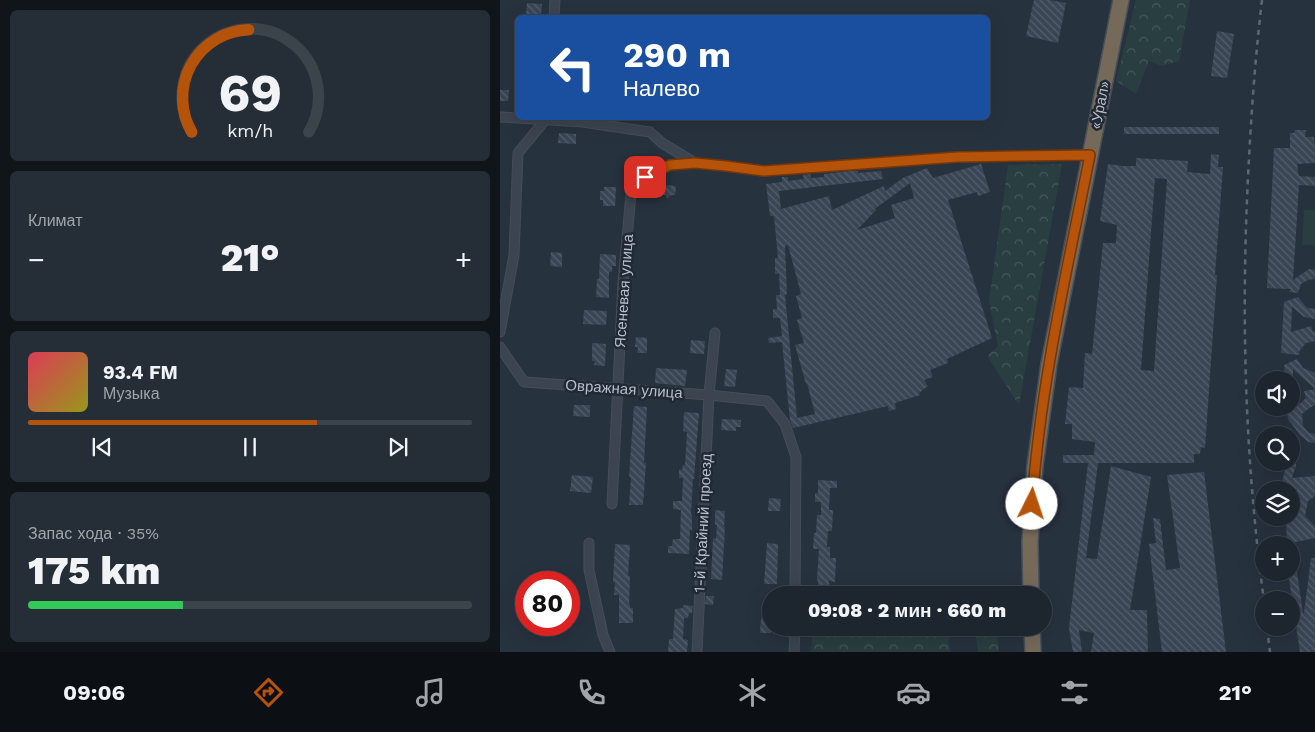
<!DOCTYPE html>
<html lang="ru">
<head>
<meta charset="utf-8">
<style>
  :root { --surface:#1d262f; --page:#252e37; --text:#f1f3f6; --muted:#a0a5aa; --line:#3b434b; --accent:#b45309 }
  body { margin:0; font-family:"Work Sans",sans-serif; background:var(--page); color:var(--text); height:100vh; display:flex; flex-direction:column; font-size:19px; white-space:nowrap }
  * { box-sizing:border-box; margin:0 }
  p { font-size:16px; color:var(--muted) }
  .icon { flex:none; width:28px; height:28px; fill:none; stroke:currentColor; stroke-width:2; stroke-linecap:round; stroke-linejoin:round }
  .map { position:relative; flex:1; overflow:hidden }
  .side { display:flex; flex-direction:column; gap:10px; padding:10px; background:#10151a; width:500px }
  .side>* { flex:none }
  .guide { position:absolute; left:15px; top:15px; width:475px; height:105px; border-radius:8px; box-shadow:0 5px 20px #0002,0 0 0 1px var(--line); background:#1a4fa0; color:#fff; overflow:hidden }
  .fabs { position:absolute; left:755px; top:371px; display:grid; gap:10px }
  .fabs a { display:grid; place-items:center; width:45px; height:45px; border-radius:50%; background:var(--surface); box-shadow:0 5px 20px #0002,0 0 0 1px var(--line); font-size:25px }
  .speed { position:absolute; left:15px; top:571px; display:flex; gap:10px; font-size:25px; font-weight:700; text-align:center }
  .speed>* { display:grid; place-content:center; width:65px; height:65px; border-radius:50%; background:var(--surface); box-shadow:0 5px 20px #0002,0 0 0 1px var(--line); line-height:1 }
  .speed .limit { border:8px solid #d22; background:#fff; color:#111 }
  .pin { position:absolute; display:grid; place-items:center; width:42px; height:42px; color:#fff; margin:-21px; border-radius:10px; box-shadow:0 2px 8px #0006 }
  .me { position:absolute; width:55px; margin:-28px; rotate:4deg; stroke-linejoin:round; filter:drop-shadow(0 0 4px #0008) }
  .turn { display:flex; align-items:center; gap:18px; height:105px; padding:0 25px; font-size:22px }
  .turn .icon { width:65px; height:65px; stroke-width:2.5 }
  .turn b { display:block; font-size:35px; line-height:42px }
  .big { font-size:38px; font-weight:800; line-height:1.1 }
  .side .card { flex:1; display:flex; flex-direction:column; justify-content:center; gap:8px; min-width:0; padding:0 18px; border-radius:8px; background:var(--page) }
  .side .dial { align-items:center; gap:0 }
  .dial svg { height:130px; overflow:visible; fill:none; stroke:var(--line); stroke-width:7; stroke-linecap:round; text-anchor:middle }
  .dial text { fill:var(--text); stroke:none }
  .song { display:flex; align-items:center; gap:15px }
  .cover { width:60px; height:60px; border-radius:8px; background:linear-gradient(135deg,hsl(350 70% 55%),hsl(60 70% 35%)) }
  .played { height:5px; border-radius:2px; background:linear-gradient(90deg,var(--accent) 65%,var(--line) 65%) }
  .keys { display:flex; justify-content:space-around; direction:ltr }
  .heat { display:flex; justify-content:space-between; align-items:center; font-size:28px; direction:ltr }
  .charge { height:8px; border-radius:4px; background:linear-gradient(90deg,#34c759 35%,var(--line) 0) }
  .trip { position:absolute; left:262px; top:586px; width:290px; height:50px; border-radius:25px; background:var(--surface); box-shadow:0 5px 20px #0002,0 0 0 1px var(--line); font-weight:800; line-height:50px; text-align:center }
  .tabs { display:flex; height:80px; justify-content:space-around; align-items:center; background:#0c0f13; color:var(--muted) }
  .tabs .icon { width:35px; height:35px }
  .tabs .selected { color:var(--accent) }
  .tabs b { font-size:22px; color:var(--text) }
  main { display:flex; flex:1; min-height:0 }
  .map>svg:first-child { display:block }
</style>
</head>
<body>
<main>
<section class="side">
<div class="card dial"><svg viewBox="0 0 100 80">
<path d="M14 69A42 42 0 1 1 86 69"/>
<path d="M14 69A42 42 0 0 1 49 6" stroke="#b45309"/>
<text x="50" y="56" font-size="32" font-weight="700">69</text>
<text x="50" y="72" font-size="11">km/h</text>
</svg></div>
<div class="card"><p>Климат</p>
<div class="heat"><a>−</a><b class="big">21°</b><a>+</a></div>
</div>
<div class="card">
<div class="song"><i class="cover"></i><div><b>93.4 FM</b><p>Музыка</p></div></div>
<div class="played"></div>
<div class="keys"><svg class="icon" aria-label="previous" viewBox="0 0 24 24"><path d="M18 5L8 12l10 7zM5 5v14"/></svg><svg class="icon" aria-label="pause" viewBox="0 0 24 24"><path d="M8 5v14M16 5v14"/></svg><svg class="icon" aria-label="next" viewBox="0 0 24 24"><path d="M6 5l10 7-10 7zM19 5v14"/></svg></div>
</div>
<div class="card"><p>Запас хода · 35%</p><b class="big">175 km</b><div class="charge"></div></div>
</section>
<div class="map">
<svg width="815" height="652" viewBox="0 0 815 652">
  <defs>
    <pattern id="forest-crowns" width="20" height="18" patternUnits="userSpaceOnUse" patternTransform="scale(1.25)"><rect width="20" height="18" fill="#293e40"/><path d="M2 6a3 3 0 1 1 6 0M12 15a3 3 0 1 1 6 0" fill="none" stroke="#46585a"/></pattern>
    <pattern id="building-back-hatch" width="6" height="6" patternUnits="userSpaceOnUse" patternTransform="scale(1.25)"><rect width="6" height="6" fill="#3a4655"/><path d="M-1 5l2 2M0 0l6 6M5-1l2 2" fill="none" stroke="#545f6c"/></pattern>
  </defs>
  <rect width="100%" height="100%" fill="#27323f"/>
  <!-- forest -->
  <g fill="url(#forest-crowns)">
    <polygon points="636,0 690,0 679,61 662,66 649,61 636,94 616,81"/>
    <polygon points="562,164 519,405 487,356 498,346 489,301 508,165"/>
    <polygon points="313,628 448,628 450,652 311,652"/>
    <polygon points="475,628 497,628 499,652 478,652"/>
  </g>
  <!-- pitch -->
  <polygon fill="#293e40" points="804,210 815,210 815,245 802,245"/>
  <!-- building -->
  <g fill="url(#building-back-hatch)" fill-rule="evenodd">
    <polygon points="534,0 549,0 566,3 558,43 526,36"/>
    <polygon points="27,3 42,4 41,16 38,16 37,18 30,18 30,15 26,15"/>
    <polygon points="717,31 734,34 727,78 711,76"/>
    <polygon points="0,90 9,90 8,101 0,101"/>
    <rect x="624" y="127" width="95" height="7"/>
    <polygon points="795,130 806,130 805,137 814,137 815,148 815,163 797,164 799,176 815,177 815,186 799,185 793,280 809,269 815,270 815,279 808,280 801,284 798,293 789,292 791,289 767,288 774,148 790,148 790,133 794,133"/>
    <polygon points="59,133 76,134 76,144 58,143"/>
    <path d="M711 154 719 155 718 167H723L715 275H717L705 448 701 447 700 454H694V463H598L586 558 597 559 611 466 651 477 630 610H647L648 652H591L594 633 579 630 582 652H573L569 628 588 463H563V455H594L595 442 572 439V424H565L569 387 583 388 585 353 592 354 603 243H616L617 225 600 221 608 164 622 166H636V158L688 161 687 172 710 174ZM655 178 667 179 654 371 641 370Z"/>
    <path d="M481 164 490 192 478 196 477 192 448 200 492 338 447 359 448 363 430 370 433 377 424 380 428 386 419 393 420 395 395 403 396 409 389 411 388 406 293 428 290 420 282 342 269 343 268 338 282 336 280 318H273V309H277L276 295H280L279 274H275V258H278L274 216H270L266 184 282 182V177H288V181L304 179 303 175 310 174 311 178 324 177V174L350 171H358V173L381 171 383 179 279 191 281 209 329 196 332 210 384 186 385 191 403 178 427 168 433 178ZM410 183 414 198 391 205 395 218 357 230 377 209 372 211ZM288 245 301 294 296 296 302 318 297 320 304 343 295 345 306 384 307 383 315 414 297 418 285 295 287 294 285 246Z"/>
    <polygon points="165,185 176,186 175,195 172,195 167,198 166,195 164,195"/>
    <polygon points="104,187 116,187 115,206 103,206 103,200 100,200 100,191 104,191"/>
    <polygon points="51,252 62,253 62,267 50,266"/>
    <polygon points="100,254 116,255 116,266 112,266 112,272 109,272 109,298 96,297 97,279 99,279"/>
    <polygon points="798,297 807,308 815,309 815,319 804,317 792,307 791,332 811,326 813,332 815,332 815,341 806,343 800,350 799,355 781,353 784,302"/>
    <polygon points="84,310 107,311 106,325 83,324"/>
    <polygon points="136,337 147,338 147,353 137,353 138,347 135,347"/>
    <polygon points="191,340 205,341 204,354 190,353"/>
    <polygon points="92,343 106,344 105,366 94,365 95,361 92,361"/>
    <polygon points="797,359 803,368 815,373 815,405 808,409 802,414 803,426 809,433 815,434 815,443 808,442 800,435 788,419 786,408 794,408 794,409 806,398 804,391 815,389 793,369 793,380 785,380 784,365"/>
    <polygon points="156,368 187,370 185,386 155,383"/>
    <polygon points="226,369 237,370 235,387 224,386"/>
    <polygon points="74,405 90,405 90,417 73,416"/>
    <polygon points="134,406 147,407 144,463 146,463 143,505 129,505 131,478 129,477 130,462"/>
    <polygon points="184,412 199,413 194,479 193,479 191,514 192,515 192,530 190,530 189,554 168,553 168,546 172,546 173,539 180,539 181,510 173,509 173,501 182,501 183,478 179,478 179,469 182,470 183,465 185,465 187,432 183,431"/>
    <polygon points="222,419 241,420 241,427 236,427 236,431 221,430"/>
    <polygon points="787,462 796,462 796,466 792,478 815,476 815,496 808,501 805,516 815,526 815,538 791,543 791,545 783,545 783,539 787,536 786,526 797,516 800,507 796,506 797,489 781,486"/>
    <polygon points="704,472 726,652 662,652 649,544 656,543 653,518 660,519 666,570 680,568 667,475"/>
    <polygon points="72,475 93,477 91,493 70,491"/>
    <polygon points="318,480 337,481 337,488 330,488 329,510 333,510 332,531 328,531 327,547 330,547 330,558 336,558 335,582 329,581 330,595 318,595 318,581 317,580 319,549 313,549 314,533 316,533 317,515 321,515 321,502 315,502 315,493 318,493"/>
    <polygon points="269,498 281,499 280,511 268,511"/>
    <polygon points="215,510 225,511 224,527 225,527 222,580 211,579 213,538 216,539 217,525 215,525"/>
    <polygon points="267,543 278,544 277,584 264,584"/>
    <polygon points="115,544 130,545 128,576 130,576 129,604 130,604 130,608 133,608 133,623 119,623 119,595 114,595 115,582 113,582"/>
    <polygon points="811,558 815,558 815,652 800,652 788,572 791,572 791,559 795,559 803,613 804,613"/>
    <polygon points="206,596 214,596 213,605 205,604"/>
    <polygon points="183,605 193,606 192,613 189,613 188,618 184,618 183,639 188,640 187,652 168,652 169,639 173,639 175,609 183,608"/>
    <polygon points="261,618 271,619 271,633 260,633"/>
  </g>
  <g fill="none" stroke-linecap="round" stroke-linejoin="round">
    <defs>
      <g id="street">
        <polyline points="54,18 55,0"/>
        <polyline points="0,117 82,122 150,132 162,143 195,163"/>
        <polyline points="0,332 14,255 18,153 46,119 46,118"/>
        <polyline points="0,347 24,382 209,395 267,401 285,424 296,457 295,595"/>
        <polyline points="112,504 123,283 131,194 145,177 169,165 195,163 226,166 264,171 458,157 590,155"/>
        <polyline points="89,543 89,570 103,635 110,652"/>
        <polyline points="197,652 209,395 215,333"/>
        <polyline points="294,652 295,628"/>
      </g>
      <g id="highway">
        <polyline points="531,595 530,542 535,466 549,364 621,0"/>
        <polyline points="532,628 533,652"/>
      </g>
    </defs>
    <!-- street casing -->
    <use href="#street" stroke="#454d58" stroke-width="11"/>
    <!-- highway casing -->
    <use href="#highway" stroke="#464f5a" stroke-width="18"/>
    <!-- street -->
    <use href="#street" stroke="#3b444f" stroke-width="9"/>
    <!-- highway -->
    <use href="#highway" stroke="#756959" stroke-width="15"/>
    <!-- rail -->
    <g stroke="#5e6876" stroke-width="2.5" stroke-dasharray="5 5" stroke-linecap="butt">
      <path d="M762 0C755 59 751 118 748 177 741 319 745 460 764 601"/>
      <polyline points="767,628 770,652"/>
    </g>
  </g>
  <g fill="none" stroke-linecap="round" stroke-linejoin="round">
    <defs>
      <path id="route" d="M145 177 170 165 195 163 226 166 264 171 458 157 590 155C567 270 540 386 532 504"/>
    </defs>
    <!-- route casing -->
    <use href="#route" stroke="#753606" stroke-width="12"/>
    <!-- route -->
    <use href="#route" stroke="#b45309" stroke-width="9"/>
  </g>
  <g text-anchor="middle" dominant-baseline="central" stroke-width="5" stroke-linejoin="round" paint-order="stroke">
    <!-- street labels -->
    <g font-size="15" fill="#b8bfca" stroke="#202934">
      <text transform="translate(600 105) rotate(-79)">«Урал»</text>
      <text transform="translate(124 291) rotate(-86)">Ясеневая улица</text>
      <text transform="translate(124 389) rotate(4)">Овражная улица</text>
      <text transform="translate(203 523) rotate(-87)">1-й Крайний проезд</text>
    </g>
  </g>
</svg>
<div class="fabs">
<a><svg class="icon" aria-label="sound" viewBox="0 0 24 24"><path d="M4 9h4l5-4v14l-5-4H4zM17 9q2 3 0 6"/></svg></a>
<a><svg class="icon" aria-label="search" viewBox="0 0 24 24"><circle cx="10" cy="10" r="6"/><path d="M15 15l6 6"/></svg></a>
<a><svg class="icon" aria-label="layers" viewBox="0 0 24 24"><path d="M12 4l9 5-9 5-9-5zM3 14l9 5 9-5"/></svg></a>
<a>+</a>
<a>−</a>
</div>
<div class="speed"><div class="limit">80</div></div>
<div class="pin" style="left:145px;top:177px;background:#d93025"><svg class="icon" aria-label="arrive" viewBox="0 0 24 24"><path d="M6 21V4h12l-3 4 3 4H6"/></svg></div>
<svg class="me" style="left:532px;top:504px" viewBox="-20 -20 40 40"><circle r="19" fill="#fff"/><path d="M0-13L10 11 0 6-10 11z" fill="#b45309"/></svg>
<div class="trip">09:08 · 2 мин · 660 m</div>
<div class="guide">
<div class="turn"><svg class="icon" aria-label="left" viewBox="0 0 24 24"><path d="M17 20v-9H6M10 6l-5 5 5 5"/></svg><div><b>290 m</b>Налево</div></div>
</div>
</div>
</main>
<nav class="tabs">
<b>09:06</b>
<svg class="icon selected" aria-label="directions" viewBox="0 0 24 24"><path d="M12 3l9 9-9 9-9-9zM9 14v-3h6M13 9l2 2-2 2"/></svg>
<svg class="icon" aria-label="music" viewBox="0 0 24 24"><path d="M9 18V5l10-2v13"/><circle cx="6" cy="18" r="3"/><circle cx="16" cy="16" r="3"/></svg>
<svg class="icon" aria-label="phone" viewBox="0 0 24 24"><path d="M5 4h4l2 5-3 2q2 4 5 5l2-3 5 2v4C11 20 4 13 5 4z"/></svg>
<svg class="icon" aria-label="climate" viewBox="0 0 24 24"><path d="M12 3v18M4 7l16 10M4 17L20 7"/></svg>
<svg class="icon" aria-label="car" viewBox="0 0 24 24"><path d="M5 17H2v-5l4-1 3-4h7l3 4 3 1v5h-3M9 17h6M6 11h13"/><circle cx="7" cy="17" r="2"/><circle cx="17" cy="17" r="2"/></svg>
<svg class="icon" aria-label="filters" viewBox="0 0 24 24"><path d="M4 7h16M4 17h16"/><circle cx="9" cy="7" r="2"/><circle cx="15" cy="17" r="2"/></svg>
<b>21°</b>
</nav>
</body>
</html>
